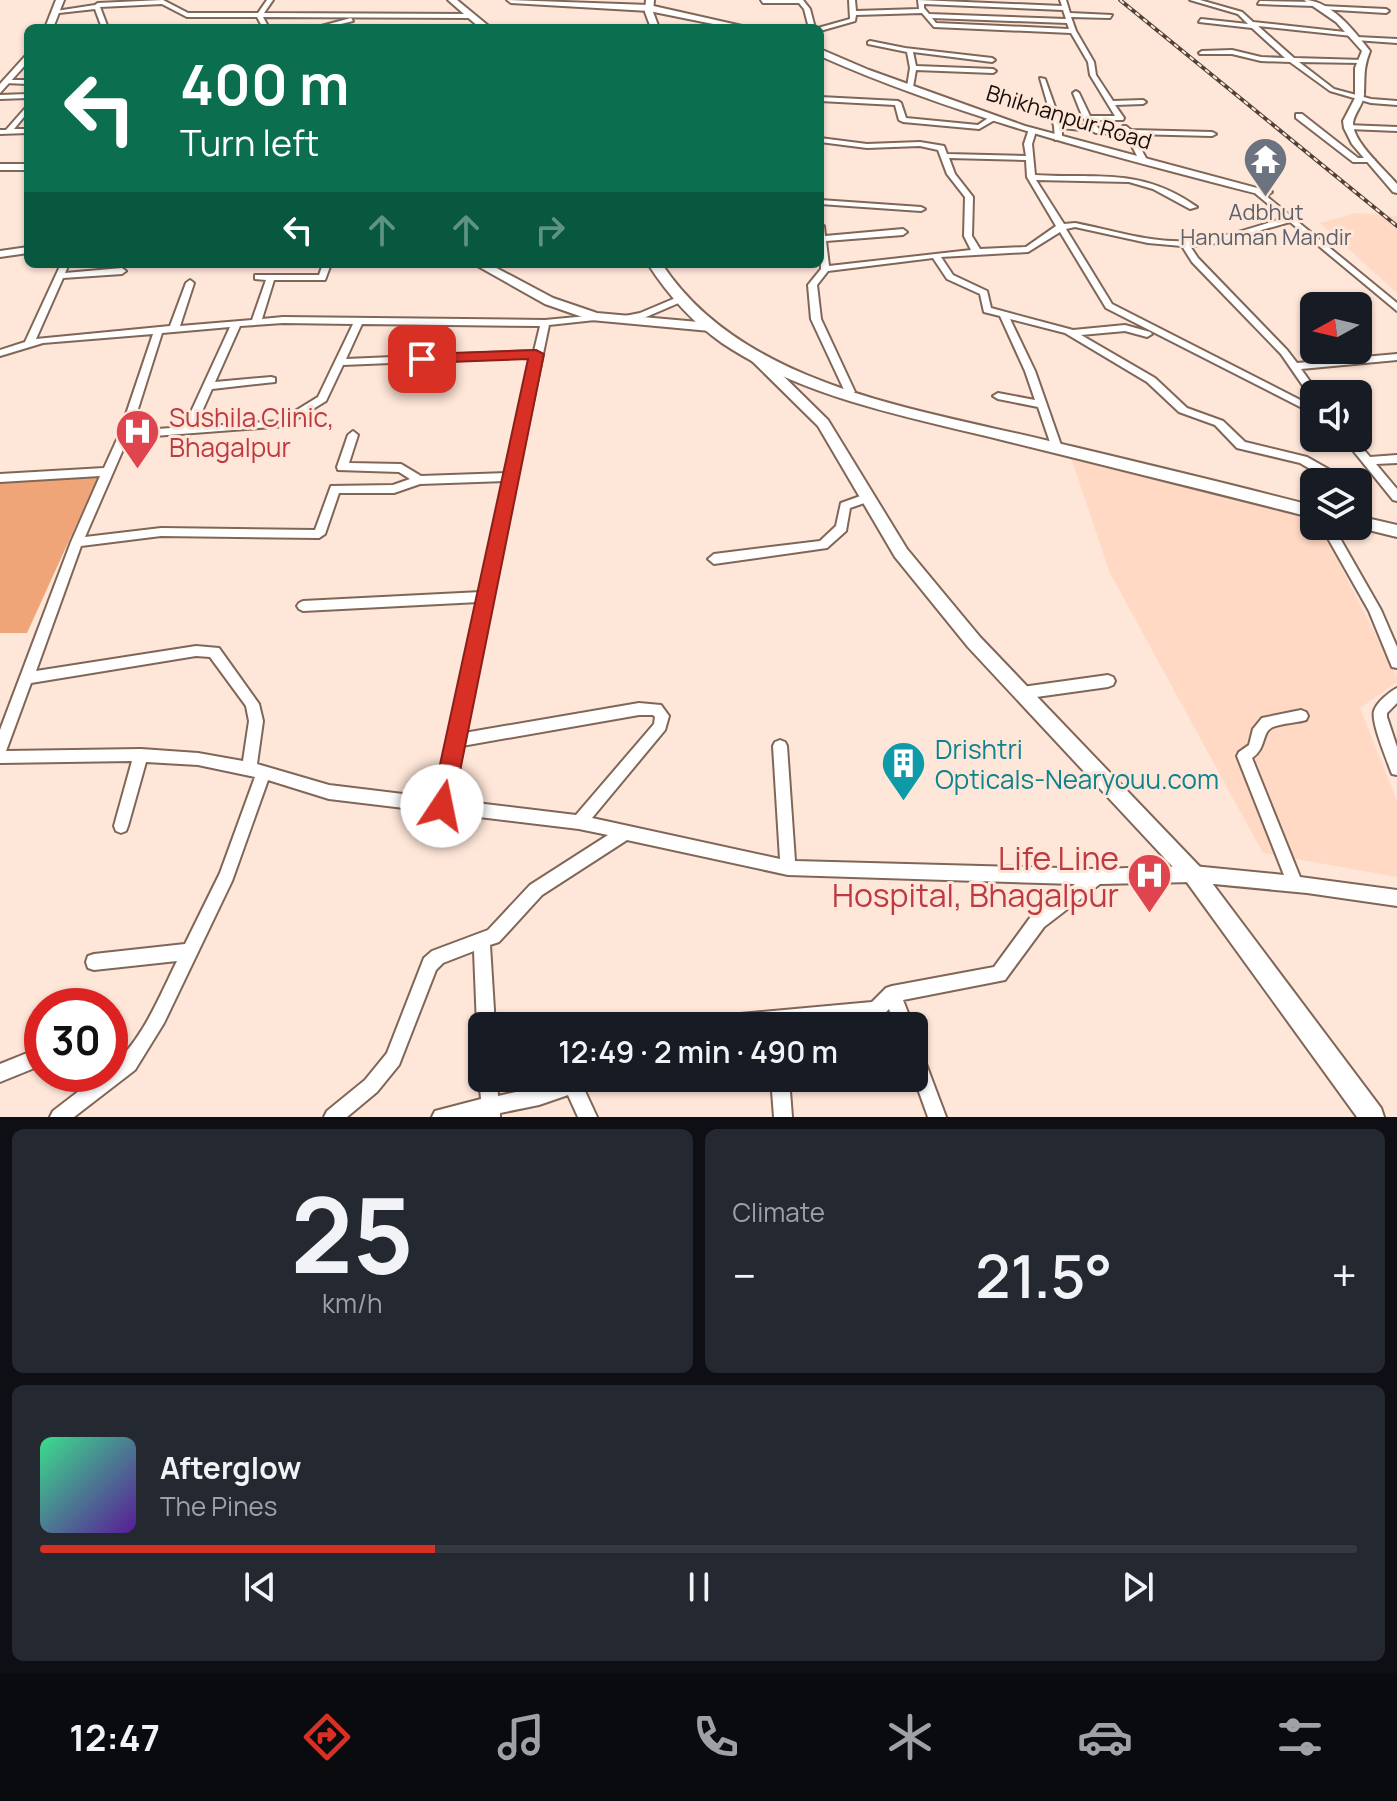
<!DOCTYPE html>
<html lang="en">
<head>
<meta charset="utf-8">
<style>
  :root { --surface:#171b24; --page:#242831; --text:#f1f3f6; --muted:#9ea1a6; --line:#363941; --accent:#d93025 }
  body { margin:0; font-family:Manrope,sans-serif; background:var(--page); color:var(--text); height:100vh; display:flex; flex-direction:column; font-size:30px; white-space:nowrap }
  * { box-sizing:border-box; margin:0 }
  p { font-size:26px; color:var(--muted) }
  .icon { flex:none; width:44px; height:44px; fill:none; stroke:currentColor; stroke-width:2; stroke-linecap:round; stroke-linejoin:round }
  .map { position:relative; height:1117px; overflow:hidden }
  .side { display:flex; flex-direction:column; gap:12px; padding:12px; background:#0d0f14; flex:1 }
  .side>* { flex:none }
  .guide { position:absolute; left:24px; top:24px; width:800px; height:244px; border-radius:12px; box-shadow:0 2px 6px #0004; background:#0b6e4f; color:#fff; overflow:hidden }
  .needle { width:52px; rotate:262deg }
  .fabs { position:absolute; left:1300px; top:292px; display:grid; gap:16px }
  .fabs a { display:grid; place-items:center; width:72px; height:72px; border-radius:12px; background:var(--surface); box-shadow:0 2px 6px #0004; font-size:40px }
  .speed { position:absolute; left:24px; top:988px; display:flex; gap:16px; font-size:40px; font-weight:700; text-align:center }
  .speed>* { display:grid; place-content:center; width:104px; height:104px; border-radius:50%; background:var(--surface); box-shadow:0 2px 6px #0004; line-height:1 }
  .speed .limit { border:12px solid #d22; background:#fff; color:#111 }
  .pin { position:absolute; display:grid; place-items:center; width:68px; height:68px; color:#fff; margin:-34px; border-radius:16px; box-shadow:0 4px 12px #0006 }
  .me { position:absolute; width:88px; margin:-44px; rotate:11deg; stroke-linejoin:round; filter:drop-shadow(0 0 6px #0008) }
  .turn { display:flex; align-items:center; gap:28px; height:168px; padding:0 24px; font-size:36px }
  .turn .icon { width:104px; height:104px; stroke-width:2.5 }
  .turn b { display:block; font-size:56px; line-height:68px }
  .lanes { display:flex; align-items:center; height:76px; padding:0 24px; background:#0003; justify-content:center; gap:40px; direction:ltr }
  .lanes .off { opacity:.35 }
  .big { font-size:60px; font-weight:600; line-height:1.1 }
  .side .widget { flex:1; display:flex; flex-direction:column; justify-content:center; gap:12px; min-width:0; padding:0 28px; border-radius:12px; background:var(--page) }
  .side .dial { align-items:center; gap:0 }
  .dial b { font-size:104px; line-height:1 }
  .song { display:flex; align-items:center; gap:24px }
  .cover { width:96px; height:96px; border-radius:12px; background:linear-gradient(135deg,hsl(150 70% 55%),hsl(270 70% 35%)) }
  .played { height:8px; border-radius:4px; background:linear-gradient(90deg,var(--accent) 30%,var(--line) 30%) }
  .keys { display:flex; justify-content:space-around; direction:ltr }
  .heat { display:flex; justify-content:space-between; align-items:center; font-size:44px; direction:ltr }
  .side .tiles { flex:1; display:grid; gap:12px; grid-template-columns:1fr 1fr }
  .widget:last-child { grid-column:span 2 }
  .trip { position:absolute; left:468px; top:1012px; width:460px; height:80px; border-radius:12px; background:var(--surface); box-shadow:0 2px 6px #0004; font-weight:600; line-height:80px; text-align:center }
  .dock { display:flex; height:128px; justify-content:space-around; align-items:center; background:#090b0e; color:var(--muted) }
  .dock .icon { width:56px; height:56px }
  .dock .active { color:var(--accent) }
  .dock b { font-size:36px; color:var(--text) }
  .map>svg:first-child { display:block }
</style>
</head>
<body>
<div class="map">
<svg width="1397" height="1117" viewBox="0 0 1397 1117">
  <rect width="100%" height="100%" fill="#fee6d8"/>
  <!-- built -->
  <g fill="#ffd9c4">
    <polygon points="1356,213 1397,216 1397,293 1320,223"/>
    <polygon points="1070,455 1314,516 1314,526 1320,526 1397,677 1397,682 1360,708 1397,801 1397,877 1263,853 1110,573"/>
  </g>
  <!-- green -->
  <polygon fill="#efa578" points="98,477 27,633 0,633 0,482"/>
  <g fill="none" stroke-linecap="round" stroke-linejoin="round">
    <defs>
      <g id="street">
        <polygon points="163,0 188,13 258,13 267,0 273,0 264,13 471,14 474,16 471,18 263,17 269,28 263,28 257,17 187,17 162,4 100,7 108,28 102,28 95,9 59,13 56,11 95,5 98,3"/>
        <polygon points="761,0 803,0 810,9 815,28 809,28 804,9 799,3 763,3"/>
        <path d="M849 0H855L856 11 919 9 918 0 1062 6 1060 0H1066L1070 13 1112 15 1110 18 1071 17 1076 31 1094 62 1096 75 1113 101 1143 100 1146 102 1143 104 1115 105 1124 118 1123 120H1092L1099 129 1123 130V126H1126L1131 130 1212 132 1216 134 1212 136 1133 134 1147 160 1143 162 1139 160 1126 134 1096 133 1092 131 1062 128V138L1055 140 1054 126 1040 78 1045 79 1061 124 1089 126 1083 118 1073 93 1076 91 1079 93 1090 116H1115L1090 75 1088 62 1071 33 934 27 922 13 856 15 855 21 820 31V28H818L850 19ZM924 4 1063 10 1066 19 929 14 924 8ZM932 18 1067 23 1069 29 936 23Z"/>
        <polygon points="1190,0 1200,0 1242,12 1253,22 1354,33 1352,36 1258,26 1294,58 1363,60 1364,61 1361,63 1299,62 1334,89 1371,99 1397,101 1397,105 1371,103 1330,91 1290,62 1261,61 1232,54 1200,54 1199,53 1202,51 1232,50 1261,57 1285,58 1252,28 1199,22 1201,19 1248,24 1238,14"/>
        <polygon points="1260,1 1315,2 1318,4 1315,6 1258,4"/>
        <polygon points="1322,6 1386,9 1389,11 1386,13 1320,9"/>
        <polygon points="351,18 353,21 325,28 314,28"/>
        <polygon points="1357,37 1397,39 1397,43 1355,40 1354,39"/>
        <polygon points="870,41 905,48 992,58 995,60 992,62 913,52 916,66 993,69 996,71 993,73 916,70 913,87 910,89 907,87 910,68 907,52 868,44 868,42"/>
        <polygon points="6,80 28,80 28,84 4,83 3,82"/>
        <polygon points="28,94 28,98 0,99 0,95"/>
        <polygon points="820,97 898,101 901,103 906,118 978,125 991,116 998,118 979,129 903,122 899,120 895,105 820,101"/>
        <polygon points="28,105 28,112 14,129 28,129 28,133 0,134 0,130 6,130"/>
        <polygon points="1296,114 1302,114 1358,158 1371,158 1375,160 1371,162 1353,162 1296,118"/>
        <polygon points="1346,125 1397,127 1397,131 1349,129 1345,127"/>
        <path d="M1029 129 1036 131 1032 144 1035 175C1098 179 1141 167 1197 207L1190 209 1153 189 1129 182 1036 180 1064 224 1075 223C1111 230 1150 243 1187 241 1220 240 1253 227 1285 218L1256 194 1255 192 1259 190 1397 303V311L1290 222 1212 244 1190 246 1198 258 1287 350 1297 363 1397 354V360L1301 369 1319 394H1314V397L1310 396 1281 354 1192 262 1182 246 1148 243 1075 227 1066 229 1112 304 1314 407V414L1106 308 1060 232 1028 252 941 257 953 275 987 291 991 308 1073 330 1125 325 1150 332 1152 334 1147 337 1125 331 1081 335 1155 378 1187 408 1223 421 1245 442 1307 457 1330 470 1338 482H1326L1322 476 1300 463 1237 448 1215 425 1179 412 1147 382 1065 333 1010 319 1035 371 1062 448 1061 451H1053L1038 407 998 399 993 396 998 393 1035 400 1025 371 1000 316 984 312 980 294 947 279 933 258 828 271 817 285 821 319 855 392 850 395 846 394 811 319 808 285 821 269 820 224 824 226 825 236 903 229 907 232 903 235 826 241 829 266 971 250 964 236 965 197 947 174 938 150 920 146 867 148 820 142V138L867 144 920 142 944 146 947 154 1026 156 1024 144ZM949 158 1026 160 1027 177 1056 226 1026 247 980 249 972 236 973 197 955 174Z"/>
        <polygon points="820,200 921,207 925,209 921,211 820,204"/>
        <polygon points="28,247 28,253 0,257 0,251"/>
        <path d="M61 264H69L65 273 122 268 126 271 122 274 63 278 36 339 170 326 186 283 190 280 194 283 180 326 252 320 266 280 255 279V275H319L323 264H331L325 280H274L262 319 283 317 545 320 598 315V319L595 320 549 325 464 733 639 703 661 705 669 716 665 730 592 818 780 859 773 746 775 742 780 740 785 742 787 746 795 861 1097 869 1193 866 1284 875 1237 756 1239 752 1249 745 1253 729 1262 718 1301 710 1306 712 1308 716 1306 720C1296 723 1283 723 1273 727 1261 732 1267 748 1252 758L1300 877 1397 890V906L1307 893 1193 882 1100 884 1044 927 1005 980 903 1000 913 1026H895L889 1009 882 1016 876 1018 798 1026H699L702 1020 708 1017 872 1002 886 988 892 986 994 967 1032 915 1075 884 788 875 627 840 542 895 499 942 490 945 495 1026H482V1033L477 1026 474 951 443 963 436 970 399 1065 377 1092 347 1117H324L327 1111 365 1080 387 1053 424 958 432 951 488 930 530 885 608 835 579 829 329 799 268 780 232 881 164 1023 135 1070 74 1117H50L53 1111 101 1074H110V1067C141 1044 160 995 177 961L94 970 88 968 86 962 88 956 94 954 185 944 220 873 255 777 198 765 146 762 128 826 126 831 121 833 116 831 114 826 132 761 0 763V730L71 542 100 476 0 482V474L104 468 119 435 153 334 43 343 0 356V350L25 342ZM283 323 353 324 318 397 279 421 195 427 212 389 275 382V378L271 377 215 382 240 326ZM362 324 540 326 534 351 346 359ZM230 327 184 427 131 431 162 333ZM533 357 507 473 421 476 401 464 349 463 358 435 353 431 348 435 337 467 338 470 399 472 410 479 393 485 331 486 315 530 161 528 85 537 128 438 285 426 326 401 343 365ZM506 481 481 592 303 601 299 603 297 606 299 609 303 611 479 602 436 798 329 785 257 764 263 721 259 704 219 648 196 646 36 671 81 546 161 536 319 538 325 534 339 493H394L420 484ZM196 656 210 657 246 706 249 721 243 761 198 753 141 749 6 751 31 683ZM639 715H653L655 717 654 724 576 815 451 800 462 746Z"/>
        <polygon points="678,297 683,300 681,302 646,317 623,322 618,319 620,317 640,313"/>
        <polygon points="1343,438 1354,438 1370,457 1397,455 1397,463 1376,464 1397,489 1397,501 1393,500"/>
        <polygon points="866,494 872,498 870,501 850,508 846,531 827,548 714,564 708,559 714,554 820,541 836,526 841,503"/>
        <polygon points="1321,526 1333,526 1381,610 1397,647 1397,668 1392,667 1369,611"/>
        <polygon points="1108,675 1113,677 1115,681 1113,685 1108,687 1022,699 1017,697 1015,693 1017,689 1022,687"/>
        <path d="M1397 688V703L1387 713V717L1397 747V775L1392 774 1390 769C1386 757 1371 722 1374 711 1377 702 1389 692 1397 688Z"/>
        <polygon points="914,1045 920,1048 946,1117 928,1117 914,1078"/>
        <polygon points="42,1047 42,1065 0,1082 0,1064"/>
        <polygon points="482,1072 482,1078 497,1078 498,1096 539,1087 565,1078 600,1078 597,1084 584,1089 597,1117 578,1117 568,1095 539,1105 500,1113 500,1117 432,1117 435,1111 481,1099 479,1078"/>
        <polygon points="771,1078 789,1078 792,1117 774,1117"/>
      </g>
      <g id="secondary">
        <polygon points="56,0 64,0 53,28 45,28"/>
        <polygon points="646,0 654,0 653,12 659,28 651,28 645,12"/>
        <path d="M1304 0C1331 0 1355 32 1370 51 1363 69 1365 76 1364 94 1364 104 1354 113 1353 123 1352 141 1385 170 1397 184V193L1393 192 1352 144 1344 128 1343 121 1355 98V68L1362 51 1336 22Z"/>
        <polygon points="28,53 28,62 0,93 0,84"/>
        <rect x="0" y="164" width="28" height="6"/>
        <polygon points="474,264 489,264 553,298 597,313 710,323 716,327 710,331 591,320 545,304"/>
        <polygon points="756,353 761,354 828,420 907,549 980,637 1200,867 1381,1108 1384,1117 1357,1117 1186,881 968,647 895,557 818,426 751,360 749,357"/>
      </g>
      <g id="primary">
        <polygon points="448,0 457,0 491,28 480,28"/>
        <polygon points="507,0 649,5 751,28 733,28 649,11 511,3"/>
        <path d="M820 49 869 70 1025 126 1272 192 1266 196C1115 157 963 119 820 56Z"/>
        <path d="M648 264H662C742 386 917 409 1049 441 1137 462 1226 483 1314 506V518C1210 491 1106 466 1002 440 908 417 804 398 722 343 692 322 668 295 648 264Z"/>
        <polygon points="1358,516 1397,525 1397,537 1352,526 1358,526"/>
      </g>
    </defs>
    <!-- street casing -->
    <use href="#street" stroke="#806657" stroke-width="4"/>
    <!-- secondary casing -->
    <use href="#secondary" stroke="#806657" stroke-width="4"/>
    <!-- primary casing -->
    <use href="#primary" stroke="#806657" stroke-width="4"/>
    <!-- street -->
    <use href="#street" fill="#fff" fill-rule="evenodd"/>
    <!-- secondary -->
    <use href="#secondary" fill="#fff" fill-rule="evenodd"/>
    <!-- primary -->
    <use href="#primary" fill="#fff" fill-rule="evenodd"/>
    <defs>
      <polyline id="rail" points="1120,0 1397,226"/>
    </defs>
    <!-- rail casing -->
    <use href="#rail" stroke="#4f423b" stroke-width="4"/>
    <!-- rail -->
    <use href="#rail" stroke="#fee6d8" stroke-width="2" stroke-dasharray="5" stroke-linecap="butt"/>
  </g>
  <!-- route -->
  <polygon fill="#d93025" stroke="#8d1f18" stroke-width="2" points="536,350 544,354 453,806 450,814 442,817 434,814 431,806 528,359 422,363 415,359 422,354"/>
  <!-- icons -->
  <defs>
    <symbol id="temple-pin" viewBox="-11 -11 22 30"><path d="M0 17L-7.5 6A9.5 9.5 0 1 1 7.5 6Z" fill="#6b7280" stroke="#fee6d8"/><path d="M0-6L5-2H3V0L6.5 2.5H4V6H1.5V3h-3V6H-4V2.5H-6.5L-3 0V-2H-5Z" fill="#fff"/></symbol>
    <symbol id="hospital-pin" viewBox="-11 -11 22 30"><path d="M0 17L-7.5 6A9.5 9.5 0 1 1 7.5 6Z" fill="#e0444e" stroke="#fee6d8"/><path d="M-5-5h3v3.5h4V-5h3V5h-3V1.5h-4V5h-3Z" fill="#fff"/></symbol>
    <symbol id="building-pin" viewBox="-11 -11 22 30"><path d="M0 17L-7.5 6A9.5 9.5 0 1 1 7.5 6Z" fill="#0f9aa8" stroke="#fee6d8"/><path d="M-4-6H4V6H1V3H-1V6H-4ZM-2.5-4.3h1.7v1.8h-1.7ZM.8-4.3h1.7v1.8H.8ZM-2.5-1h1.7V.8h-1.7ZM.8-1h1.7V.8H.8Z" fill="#fff"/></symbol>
  </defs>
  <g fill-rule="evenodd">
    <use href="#temple-pin" x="1240" y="134" width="51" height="69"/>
    <use href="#hospital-pin" x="112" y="406" width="51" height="69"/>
    <use href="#building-pin" x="878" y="738" width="51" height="69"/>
    <use href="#hospital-pin" x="1124" y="850" width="51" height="69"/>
  </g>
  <g text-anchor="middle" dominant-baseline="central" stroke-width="6" stroke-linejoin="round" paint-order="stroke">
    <!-- far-street labels -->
    <g font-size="22" fill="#180e09" stroke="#fee6d8">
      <text transform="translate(1069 117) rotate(17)">Bhikhanpur Road</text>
    </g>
    <!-- far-worship labels -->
    <g font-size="22" fill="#5b616d" stroke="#fee6d8">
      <text x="1266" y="212">Adbhut<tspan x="1266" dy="25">Hanuman Mandir</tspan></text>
    </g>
    <!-- health labels -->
    <g font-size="26" fill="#be3a42" stroke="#fee6d8" text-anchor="start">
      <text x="169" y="417">Sushila Clinic,<tspan x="169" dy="30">Bhagalpur</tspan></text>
    </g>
    <!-- culture labels -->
    <g font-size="26" fill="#0d838f" stroke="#fee6d8" text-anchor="start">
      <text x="935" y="749">Drishtri<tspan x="935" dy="30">Opticals-Nearyouu.com</tspan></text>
    </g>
    <!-- near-health labels -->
    <g font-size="32" fill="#be3a42" stroke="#fee6d8" text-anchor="end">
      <text x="1119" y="858">Life Line<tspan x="1119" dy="37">Hospital, Bhagalpur</tspan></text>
    </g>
  </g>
</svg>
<div class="fabs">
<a><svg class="needle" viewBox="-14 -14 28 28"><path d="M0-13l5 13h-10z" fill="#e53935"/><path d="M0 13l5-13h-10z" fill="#9ea1a6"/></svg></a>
<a><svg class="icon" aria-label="sound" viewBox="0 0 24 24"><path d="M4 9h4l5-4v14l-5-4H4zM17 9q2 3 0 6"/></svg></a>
<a><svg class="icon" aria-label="layers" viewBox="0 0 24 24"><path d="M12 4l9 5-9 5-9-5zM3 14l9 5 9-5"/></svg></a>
</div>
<div class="speed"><div class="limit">30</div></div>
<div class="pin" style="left:422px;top:359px;background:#d93025"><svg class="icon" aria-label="arrive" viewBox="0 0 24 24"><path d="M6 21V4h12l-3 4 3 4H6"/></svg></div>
<svg class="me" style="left:442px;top:806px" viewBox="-20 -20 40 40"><circle r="19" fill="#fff"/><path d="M0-13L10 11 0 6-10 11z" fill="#d93025"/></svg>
<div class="trip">12:49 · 2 min · 490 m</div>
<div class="guide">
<div class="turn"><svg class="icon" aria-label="left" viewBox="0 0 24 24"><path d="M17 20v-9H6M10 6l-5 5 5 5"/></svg><div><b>400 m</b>Turn left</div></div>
<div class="lanes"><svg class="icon" aria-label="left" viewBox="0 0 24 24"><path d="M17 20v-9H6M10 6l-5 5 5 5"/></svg><svg class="icon off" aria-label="ahead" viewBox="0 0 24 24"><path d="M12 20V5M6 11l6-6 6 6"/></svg><svg class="icon off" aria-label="ahead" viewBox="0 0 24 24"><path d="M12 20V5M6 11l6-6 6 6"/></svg><svg class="icon off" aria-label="right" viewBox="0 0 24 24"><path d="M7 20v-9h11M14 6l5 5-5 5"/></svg></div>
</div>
</div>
<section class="side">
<div class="tiles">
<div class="widget dial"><b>25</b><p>km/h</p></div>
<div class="widget"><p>Climate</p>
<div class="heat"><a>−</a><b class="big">21.5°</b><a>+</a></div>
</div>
<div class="widget">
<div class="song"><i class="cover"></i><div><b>Afterglow</b><p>The Pines</p></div></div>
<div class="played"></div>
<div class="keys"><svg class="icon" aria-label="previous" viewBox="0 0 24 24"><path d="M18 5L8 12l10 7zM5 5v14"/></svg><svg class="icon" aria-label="pause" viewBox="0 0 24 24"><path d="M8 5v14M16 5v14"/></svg><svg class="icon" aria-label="next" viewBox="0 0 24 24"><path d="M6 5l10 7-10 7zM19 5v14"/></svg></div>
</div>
</div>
</section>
<nav class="dock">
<b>12:47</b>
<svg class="icon active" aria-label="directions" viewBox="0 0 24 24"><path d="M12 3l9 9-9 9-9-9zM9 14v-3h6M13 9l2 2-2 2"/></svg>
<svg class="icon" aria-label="music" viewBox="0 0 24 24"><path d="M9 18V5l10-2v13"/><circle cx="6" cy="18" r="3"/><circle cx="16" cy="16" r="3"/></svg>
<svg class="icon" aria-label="phone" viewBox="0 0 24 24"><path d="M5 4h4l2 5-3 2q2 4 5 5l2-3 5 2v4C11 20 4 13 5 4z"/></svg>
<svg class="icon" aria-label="climate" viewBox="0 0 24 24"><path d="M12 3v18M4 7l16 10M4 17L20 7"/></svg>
<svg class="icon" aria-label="car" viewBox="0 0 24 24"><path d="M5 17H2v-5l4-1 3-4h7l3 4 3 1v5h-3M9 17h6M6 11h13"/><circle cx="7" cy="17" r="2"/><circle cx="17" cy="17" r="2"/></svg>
<svg class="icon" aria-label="filters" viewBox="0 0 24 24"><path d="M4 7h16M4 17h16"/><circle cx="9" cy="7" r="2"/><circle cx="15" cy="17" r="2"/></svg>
</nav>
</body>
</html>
